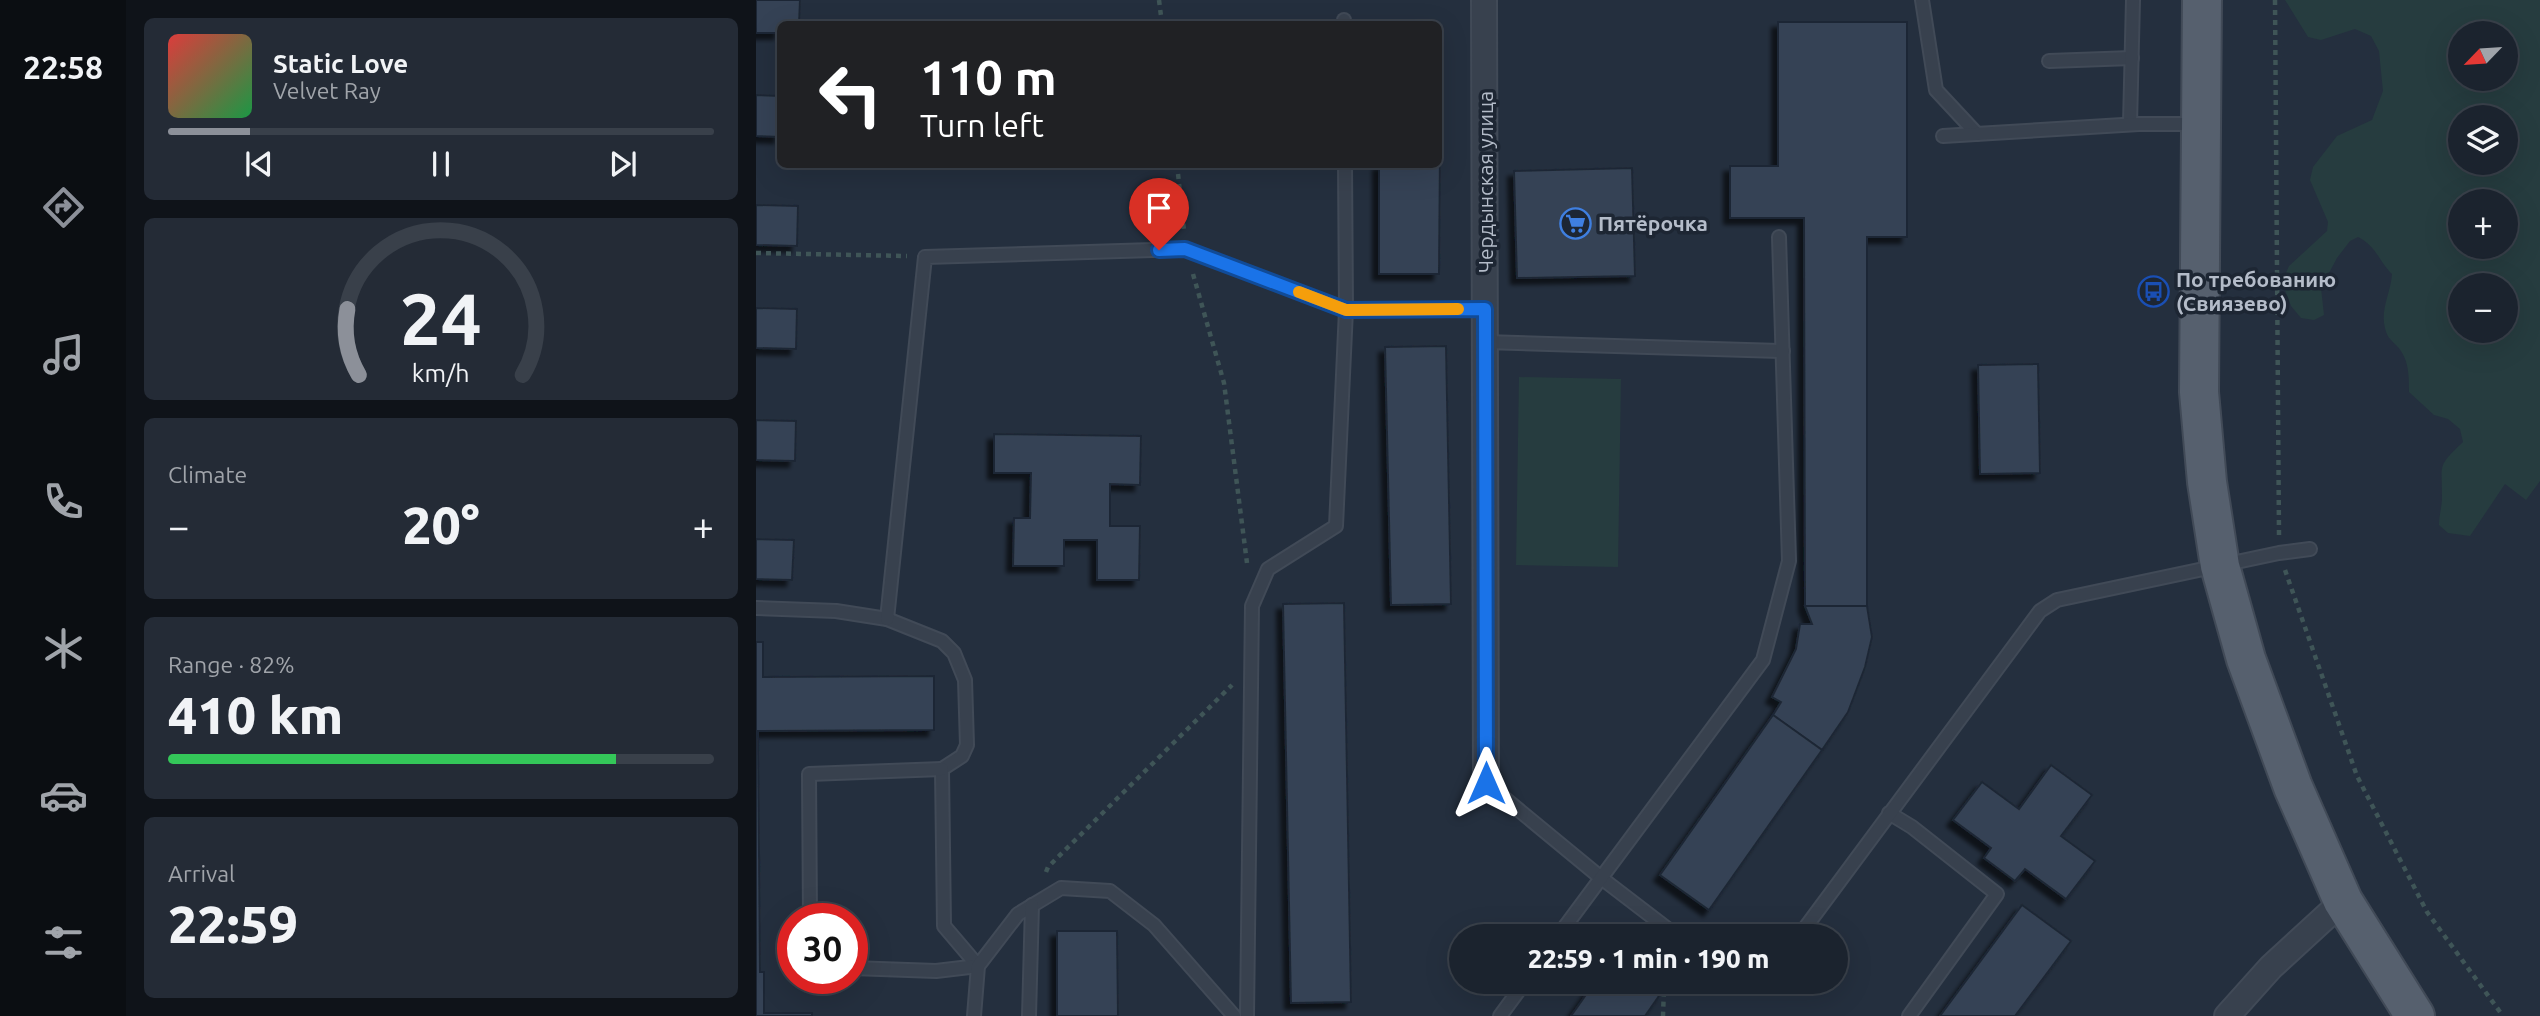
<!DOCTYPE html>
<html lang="en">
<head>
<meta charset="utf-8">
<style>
  :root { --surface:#1b232e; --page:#242b36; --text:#f1f3f6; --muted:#a0a4aa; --line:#39404a; --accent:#8c9099 }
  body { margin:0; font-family:Ubuntu,sans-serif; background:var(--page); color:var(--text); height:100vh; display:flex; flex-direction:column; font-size:26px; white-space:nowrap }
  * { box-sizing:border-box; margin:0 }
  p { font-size:23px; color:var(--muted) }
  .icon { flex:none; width:38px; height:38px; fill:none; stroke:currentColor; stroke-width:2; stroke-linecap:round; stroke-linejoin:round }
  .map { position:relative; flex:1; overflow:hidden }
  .panel { display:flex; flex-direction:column; gap:18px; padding:18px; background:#0f1319; width:630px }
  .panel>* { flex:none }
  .banner { position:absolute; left:21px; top:21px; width:665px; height:147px; border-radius:10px; box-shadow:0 7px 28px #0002,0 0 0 2px var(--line); background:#202124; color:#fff; overflow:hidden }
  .needle { width:46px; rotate:245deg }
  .buttons { position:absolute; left:1692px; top:21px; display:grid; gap:14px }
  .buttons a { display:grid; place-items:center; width:70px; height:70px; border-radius:50%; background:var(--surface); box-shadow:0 7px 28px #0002,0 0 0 2px var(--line); font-size:35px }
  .speed { position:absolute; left:21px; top:903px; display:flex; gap:14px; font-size:35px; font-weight:700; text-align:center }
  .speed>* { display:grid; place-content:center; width:91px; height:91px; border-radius:50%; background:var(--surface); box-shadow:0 7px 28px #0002,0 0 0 2px var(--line); line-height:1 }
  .speed .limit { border:10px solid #d22; background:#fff; color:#111 }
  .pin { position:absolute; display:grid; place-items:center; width:60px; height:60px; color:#fff; margin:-72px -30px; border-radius:50% 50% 50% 0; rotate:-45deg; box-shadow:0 0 7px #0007 }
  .pin .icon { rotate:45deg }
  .me { position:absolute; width:77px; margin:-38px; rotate:0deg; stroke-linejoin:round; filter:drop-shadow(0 0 5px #0008) }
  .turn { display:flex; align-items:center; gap:24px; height:147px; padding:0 28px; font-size:32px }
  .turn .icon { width:91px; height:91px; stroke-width:2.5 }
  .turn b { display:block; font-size:49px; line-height:60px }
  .big { font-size:52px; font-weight:800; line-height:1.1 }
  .panel .card { flex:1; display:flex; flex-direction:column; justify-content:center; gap:10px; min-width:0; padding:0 24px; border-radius:10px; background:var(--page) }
  .panel .dial { align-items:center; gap:0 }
  .dial svg { height:182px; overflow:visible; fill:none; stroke:var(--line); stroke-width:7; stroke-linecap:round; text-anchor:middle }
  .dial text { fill:var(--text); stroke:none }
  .song { display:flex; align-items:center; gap:21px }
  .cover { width:84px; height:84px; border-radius:10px; background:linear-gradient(135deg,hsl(0 70% 55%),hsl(140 70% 35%)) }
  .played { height:7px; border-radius:4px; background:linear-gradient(90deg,var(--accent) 15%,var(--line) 15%) }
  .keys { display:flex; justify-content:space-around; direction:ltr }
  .heat { display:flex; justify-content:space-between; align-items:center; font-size:38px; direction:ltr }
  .charge { height:10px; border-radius:5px; background:linear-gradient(90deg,#34c759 82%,var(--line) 0) }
  .trip { position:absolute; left:693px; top:924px; width:399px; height:70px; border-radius:35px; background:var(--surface); box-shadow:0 7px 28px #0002,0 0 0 2px var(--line); font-weight:800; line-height:70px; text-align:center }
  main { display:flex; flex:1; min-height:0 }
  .dock { display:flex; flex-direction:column; width:126px; justify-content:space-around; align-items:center; background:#0b0e12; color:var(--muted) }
  .dock .icon { width:49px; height:49px }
  .dock .current { color:var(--accent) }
  .dock b { font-size:32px; color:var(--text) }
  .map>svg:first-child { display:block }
</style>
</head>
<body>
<main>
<nav class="dock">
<b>22:58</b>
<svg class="icon current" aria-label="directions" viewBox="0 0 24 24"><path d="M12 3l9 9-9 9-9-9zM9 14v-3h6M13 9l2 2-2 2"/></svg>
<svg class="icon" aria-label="music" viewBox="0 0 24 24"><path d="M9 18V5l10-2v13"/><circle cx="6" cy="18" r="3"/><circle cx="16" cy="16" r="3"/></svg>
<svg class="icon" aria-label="phone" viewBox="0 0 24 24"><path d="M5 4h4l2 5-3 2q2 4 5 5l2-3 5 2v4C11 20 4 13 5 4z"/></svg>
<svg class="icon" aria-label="climate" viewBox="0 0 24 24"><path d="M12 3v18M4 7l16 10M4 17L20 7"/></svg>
<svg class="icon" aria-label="car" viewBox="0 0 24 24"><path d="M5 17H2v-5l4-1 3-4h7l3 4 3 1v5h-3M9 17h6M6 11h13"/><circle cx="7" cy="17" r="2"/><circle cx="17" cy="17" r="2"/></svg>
<svg class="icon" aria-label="filters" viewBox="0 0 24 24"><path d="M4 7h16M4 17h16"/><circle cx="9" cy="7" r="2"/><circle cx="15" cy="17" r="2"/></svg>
</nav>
<section class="panel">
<div class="card">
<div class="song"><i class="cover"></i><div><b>Static Love</b><p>Velvet Ray</p></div></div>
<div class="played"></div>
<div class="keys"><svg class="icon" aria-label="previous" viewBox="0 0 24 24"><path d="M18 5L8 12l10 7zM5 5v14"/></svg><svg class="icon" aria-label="pause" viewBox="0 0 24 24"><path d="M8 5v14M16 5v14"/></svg><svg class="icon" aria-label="next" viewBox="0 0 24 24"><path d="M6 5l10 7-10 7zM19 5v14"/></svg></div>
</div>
<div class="card dial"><svg viewBox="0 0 100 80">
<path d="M14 69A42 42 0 1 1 86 69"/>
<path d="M14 69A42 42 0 0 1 9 40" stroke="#8c9099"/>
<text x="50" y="56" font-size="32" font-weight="700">24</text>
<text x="50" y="72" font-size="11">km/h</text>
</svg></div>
<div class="card"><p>Climate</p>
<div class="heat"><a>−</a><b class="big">20°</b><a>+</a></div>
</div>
<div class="card"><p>Range · 82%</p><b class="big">410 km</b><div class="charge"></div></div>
<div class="card"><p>Arrival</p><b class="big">22:59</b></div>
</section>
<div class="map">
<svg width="1784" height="1016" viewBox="0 0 1784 1016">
  <defs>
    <filter id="shadow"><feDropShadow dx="-6" dy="6" stdDeviation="2" flood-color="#0009"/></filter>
  </defs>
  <rect width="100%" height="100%" fill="#242f3e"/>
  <!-- green -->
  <g fill="#263c3f" fill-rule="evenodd">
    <path d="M1529 0H1784V481L1770 500 1749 484 1714 536 1692 533 1683 525C1683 515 1686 507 1686 497 1686 463 1681 467 1707 442L1704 429 1692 419 1678 415 1653 392C1653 375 1653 358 1640 345 1634 339 1631 337 1629 328 1624 310 1635 292 1636 274 1622 260 1621 247 1602 237L1594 241 1581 258 1565 288 1568 315 1558 320 1545 318 1535 306 1526 282 1533 266 1571 231 1572 222 1554 180 1557 167 1581 136 1616 120 1627 91 1623 51 1615 36 1599 29 1565 40 1552 37ZM1704 33H1750V79H1704ZM1704 117H1750V163H1704ZM1704 201H1750V247H1704ZM1704 285H1750V331H1704Z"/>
    <polygon points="763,377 865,379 862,567 760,565"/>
  </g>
  <!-- building -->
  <g fill="#364354" stroke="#1f2835" stroke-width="2" filter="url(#shadow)">
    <polygon points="0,0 44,0 43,24 24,24 24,33 0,33"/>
    <polygon points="1022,22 1151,22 1151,237 1111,237 1111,606 1049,606 1048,218 974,218 974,166 1022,166"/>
    <polygon points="682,29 685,29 683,274 623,274 623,164 682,164"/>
    <polygon points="0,95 24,96 24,137 0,136"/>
    <polygon points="876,168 879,276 761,278 758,171"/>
    <polygon points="0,205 42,206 41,246 0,245"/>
    <polygon points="0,308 41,309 40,349 0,348"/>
    <polygon points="690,346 695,604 635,605 629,347"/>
    <polygon points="1282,364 1284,473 1224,474 1222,365"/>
    <polygon points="0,420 40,421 39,461 0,460"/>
    <polygon points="238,434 385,436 384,485 354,484 354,526 384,526 383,580 341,580 341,540 308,540 308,566 257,566 258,518 274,518 275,473 238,473"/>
    <polygon points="0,539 38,540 36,580 0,579"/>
    <polygon points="588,603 595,1002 535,1003 527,604"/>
    <polygon points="1049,606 1111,606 1116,637 1109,667 1092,712 1066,750 1017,715 1025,702 1016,697 1040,649 1044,624 1056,624"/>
    <polygon points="0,642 7,642 7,677 178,676 178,730 2,731 4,972 8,972 8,1013 56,1013 56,1016 0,1016"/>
    <polygon points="1017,715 1066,750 953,910 904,875"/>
    <polygon points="1295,765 1336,795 1305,836 1339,861 1310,899 1269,869 1259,881 1228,858 1235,848 1197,820 1226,782 1263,809"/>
    <polygon points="1266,905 1315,941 1259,1016 1184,1016"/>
    <polygon points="301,931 361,931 362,1016 301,1016"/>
    <polygon points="839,982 889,982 905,993 889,1016 815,1016"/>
  </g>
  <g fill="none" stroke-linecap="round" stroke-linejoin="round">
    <defs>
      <g id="lane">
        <polyline points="1166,0 1180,90 1221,134"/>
        <polyline points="588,20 588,24"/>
        <polyline points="1293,61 1376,58"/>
        <polyline points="1374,124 1377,0"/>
        <polyline points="1187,136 1383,124 1442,124"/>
        <polyline points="729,342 1027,351"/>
        <polyline points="0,608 80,611 131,619 186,641 198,653 209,680 211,745 206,756 186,769 188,926 222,966"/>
        <polyline points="131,619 169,257 429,249 590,310 729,309"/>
        <polyline points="730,783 844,877 921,936"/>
        <polyline points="1133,813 1156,827 1241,894 1153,1016"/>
        <polyline points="54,919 53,774 186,769"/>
        <polyline points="802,936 1007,660 1033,561 1023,237"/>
        <polyline points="1043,936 1284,611 1301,600 1523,553 1554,549"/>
        <polyline points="96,968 180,971 222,966"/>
        <polyline points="218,1016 222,966 262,914 305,888 354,891 398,925 478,1016"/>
        <polyline points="273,1016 276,905"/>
        <polyline points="491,1016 496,606 512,569 580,526 590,310 589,164"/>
        <polyline points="744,1016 769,982"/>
      </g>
      <g id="street">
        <polyline points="728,0 730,783"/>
        <polyline points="1471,1016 1515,967 1587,901"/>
      </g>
      <polyline id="primary" points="1446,0 1443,392 1451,482 1464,566 1490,659 1537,787 1587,901 1659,1016"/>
    </defs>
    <!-- lane casing -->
    <use href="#lane" stroke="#414a57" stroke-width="16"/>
    <!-- street casing -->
    <use href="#street" stroke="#414a57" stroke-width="28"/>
    <!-- primary casing -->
    <use href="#primary" stroke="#414a57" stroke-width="42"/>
    <!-- path -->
    <g stroke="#3f5557" stroke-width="4.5" stroke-dasharray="5 5" stroke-linecap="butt">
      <polyline points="403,0 406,24"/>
      <polyline points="1519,0 1523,535"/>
      <polyline points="421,164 428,231"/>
      <polyline points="0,253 151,256"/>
      <polyline points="437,274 468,383 491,563"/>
      <polyline points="1529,570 1601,776 1671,912 1747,1016"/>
      <polyline points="290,872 292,867 476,685"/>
      <polyline points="906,982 908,987 907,1016"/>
    </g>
    <!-- lane -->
    <use href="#lane" stroke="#38414e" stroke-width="12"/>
    <!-- street -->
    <use href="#street" stroke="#38414e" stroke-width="24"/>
    <!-- primary -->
    <use href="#primary" stroke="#56606e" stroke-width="38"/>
  </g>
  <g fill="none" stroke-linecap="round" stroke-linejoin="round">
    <defs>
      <polyline id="route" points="403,250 429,249 590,310 729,309 730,783"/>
    </defs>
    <!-- route casing -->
    <use href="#route" stroke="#114b97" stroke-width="18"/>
    <!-- route -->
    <use href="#route" stroke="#1a73e8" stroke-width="12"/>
    <!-- slow -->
    <polyline stroke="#f59e0b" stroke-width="12" points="543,292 590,310 702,309"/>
  </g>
  <!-- icons -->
  <defs>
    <symbol id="supermarket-ring" viewBox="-11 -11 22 22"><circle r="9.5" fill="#1d2633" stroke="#3f7fe0" stroke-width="1.5"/><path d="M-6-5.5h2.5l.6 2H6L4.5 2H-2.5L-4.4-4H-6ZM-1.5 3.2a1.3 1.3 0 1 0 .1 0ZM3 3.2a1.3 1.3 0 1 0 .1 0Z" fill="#3f7fe0"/></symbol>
    <symbol id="bus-ring" viewBox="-11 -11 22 22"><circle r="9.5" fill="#1d2633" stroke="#1a4fb4" stroke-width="1.5"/><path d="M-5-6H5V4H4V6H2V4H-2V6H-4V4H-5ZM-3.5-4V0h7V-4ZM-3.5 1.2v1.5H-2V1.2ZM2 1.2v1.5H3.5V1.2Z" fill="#1a4fb4"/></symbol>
  </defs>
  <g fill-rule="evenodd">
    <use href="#supermarket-ring" x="802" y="206" width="35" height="35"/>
    <use href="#bus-ring" x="1380" y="274" width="35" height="35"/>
  </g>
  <g text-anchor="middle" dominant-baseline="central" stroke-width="7" stroke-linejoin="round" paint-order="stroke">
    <!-- street labels -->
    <g font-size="21" fill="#b4bcc9" stroke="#1d2633">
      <text transform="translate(729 182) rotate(-90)">Чердынская улица</text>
    </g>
    <!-- poi labels -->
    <g font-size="21" font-weight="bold" fill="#b4bcc9" stroke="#1d2633" text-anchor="start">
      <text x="842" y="223">Пятёрочка</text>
      <text x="1420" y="279">По требованию<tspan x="1420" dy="24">(Свиязево)</tspan></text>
    </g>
  </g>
</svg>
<div class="buttons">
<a><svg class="needle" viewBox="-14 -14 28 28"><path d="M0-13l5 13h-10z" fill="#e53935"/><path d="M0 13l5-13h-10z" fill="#a0a4aa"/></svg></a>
<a><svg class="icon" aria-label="layers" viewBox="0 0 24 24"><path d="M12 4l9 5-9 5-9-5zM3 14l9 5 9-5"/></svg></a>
<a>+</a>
<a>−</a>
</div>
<div class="speed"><div class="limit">30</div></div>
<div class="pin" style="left:403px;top:250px;background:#d93025"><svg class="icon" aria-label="arrive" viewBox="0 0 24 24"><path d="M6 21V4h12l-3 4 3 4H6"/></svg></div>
<svg class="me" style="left:730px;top:783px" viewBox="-20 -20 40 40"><path d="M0-17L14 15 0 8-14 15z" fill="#1a73e8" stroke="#fff" stroke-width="4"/></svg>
<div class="trip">22:59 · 1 min · 190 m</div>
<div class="banner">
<div class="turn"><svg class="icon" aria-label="left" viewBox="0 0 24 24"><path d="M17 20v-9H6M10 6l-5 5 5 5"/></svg><div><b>110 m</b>Turn left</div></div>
</div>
</div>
</main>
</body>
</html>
